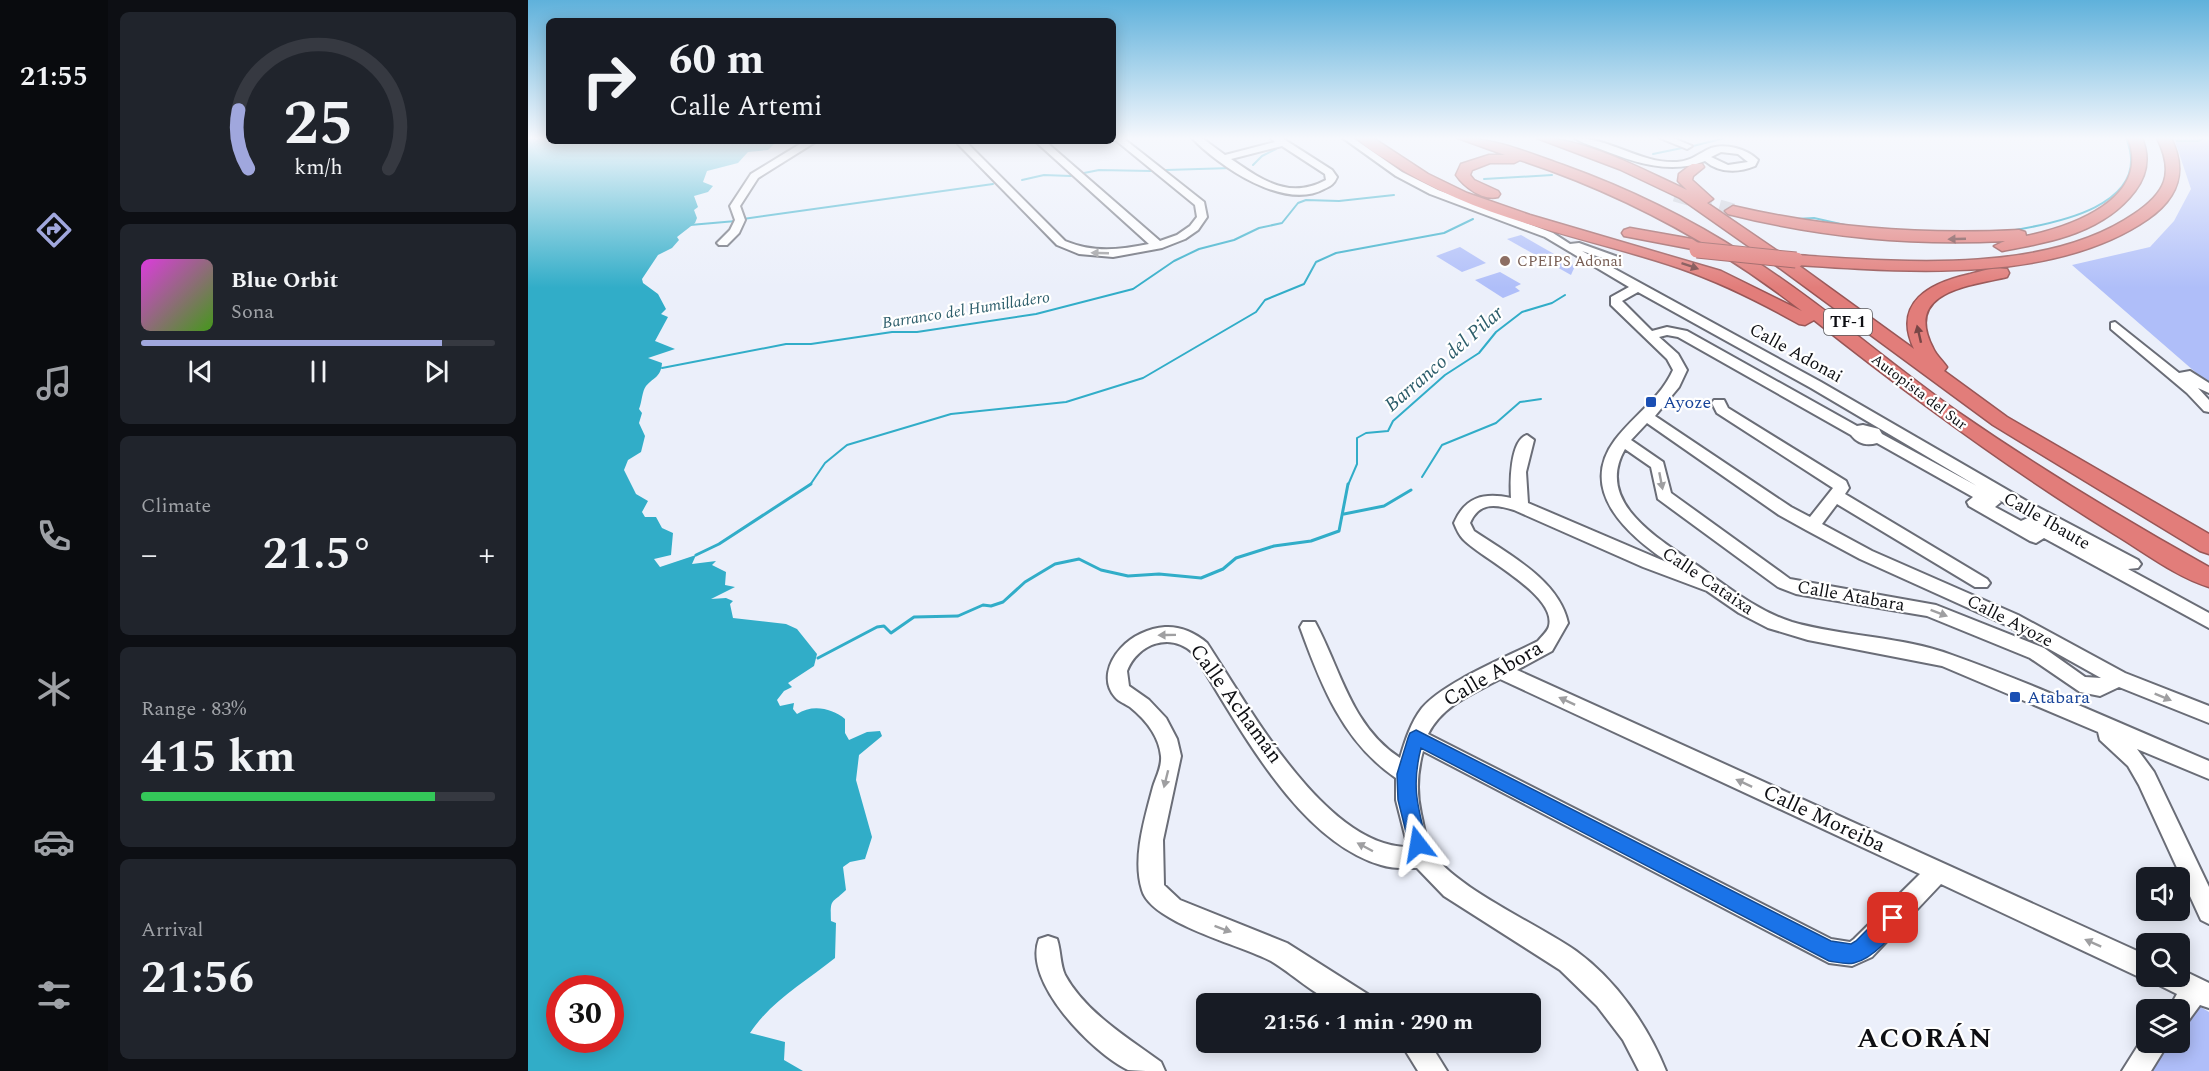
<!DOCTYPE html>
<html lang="en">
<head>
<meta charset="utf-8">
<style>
  :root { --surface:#171b24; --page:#20242c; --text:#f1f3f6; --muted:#9ea1a6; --line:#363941; --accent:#a0a7dd }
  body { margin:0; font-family:Spectral,serif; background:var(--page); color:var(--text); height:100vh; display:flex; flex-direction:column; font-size:22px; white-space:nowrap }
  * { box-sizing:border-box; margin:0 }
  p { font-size:20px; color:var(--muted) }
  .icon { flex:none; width:33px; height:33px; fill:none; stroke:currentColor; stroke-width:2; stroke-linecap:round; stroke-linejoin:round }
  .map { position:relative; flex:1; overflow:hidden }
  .sheet { display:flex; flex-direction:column; gap:12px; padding:12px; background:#0d0f14; width:420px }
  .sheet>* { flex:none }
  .banner { position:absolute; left:18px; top:18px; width:570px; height:126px; border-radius:9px; box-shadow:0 3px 15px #0003; background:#171b24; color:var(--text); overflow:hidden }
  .tools { position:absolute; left:1608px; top:867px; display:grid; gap:12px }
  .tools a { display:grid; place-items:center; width:54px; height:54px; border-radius:9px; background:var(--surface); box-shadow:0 3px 15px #0003; font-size:30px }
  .speed { position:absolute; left:18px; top:975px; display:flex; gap:12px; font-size:30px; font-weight:700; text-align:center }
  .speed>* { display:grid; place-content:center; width:78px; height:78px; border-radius:50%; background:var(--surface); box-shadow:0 3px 15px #0003; line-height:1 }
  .speed .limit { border:9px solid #d22; background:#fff; color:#111 }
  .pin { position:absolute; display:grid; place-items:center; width:51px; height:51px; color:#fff; margin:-26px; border-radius:12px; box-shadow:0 3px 9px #0006 }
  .me { position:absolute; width:66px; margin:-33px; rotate:346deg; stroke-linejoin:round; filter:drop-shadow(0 0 4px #0008) }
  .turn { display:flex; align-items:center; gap:21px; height:126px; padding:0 24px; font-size:27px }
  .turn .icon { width:78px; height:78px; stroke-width:2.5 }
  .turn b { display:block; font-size:42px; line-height:51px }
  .big { font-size:45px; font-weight:700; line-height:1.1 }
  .sheet .tile { flex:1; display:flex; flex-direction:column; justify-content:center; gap:9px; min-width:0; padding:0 21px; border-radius:9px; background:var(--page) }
  .sheet .dial { align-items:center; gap:0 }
  .dial svg { height:156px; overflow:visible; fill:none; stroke:var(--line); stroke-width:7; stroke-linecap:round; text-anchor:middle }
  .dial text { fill:var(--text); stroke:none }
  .song { display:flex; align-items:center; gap:18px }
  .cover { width:72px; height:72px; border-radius:9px; background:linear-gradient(135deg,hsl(300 70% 55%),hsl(100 70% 35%)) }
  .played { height:6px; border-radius:3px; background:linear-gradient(90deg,var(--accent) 85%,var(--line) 85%) }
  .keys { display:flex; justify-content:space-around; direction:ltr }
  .heat { display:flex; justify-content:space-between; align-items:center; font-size:33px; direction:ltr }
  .charge { height:9px; border-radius:4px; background:linear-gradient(90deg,#34c759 83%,var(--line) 0) }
  .trip { position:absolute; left:668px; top:993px; width:345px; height:60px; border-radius:9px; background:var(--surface); box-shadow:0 3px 15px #0003; font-weight:700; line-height:60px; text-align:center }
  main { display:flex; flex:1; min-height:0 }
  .dock { display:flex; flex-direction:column; width:108px; justify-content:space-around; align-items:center; background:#090b0e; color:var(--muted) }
  .dock .icon { width:42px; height:42px }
  .dock .selected { color:var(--accent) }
  .dock b { font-size:27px; color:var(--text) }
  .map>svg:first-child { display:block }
</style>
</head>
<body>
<main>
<nav class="dock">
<b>21:55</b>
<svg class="icon selected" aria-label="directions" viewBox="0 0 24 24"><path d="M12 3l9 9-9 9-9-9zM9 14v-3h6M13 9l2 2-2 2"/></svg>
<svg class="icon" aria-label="music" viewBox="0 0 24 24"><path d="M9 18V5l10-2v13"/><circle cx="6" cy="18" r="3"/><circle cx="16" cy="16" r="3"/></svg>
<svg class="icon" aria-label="phone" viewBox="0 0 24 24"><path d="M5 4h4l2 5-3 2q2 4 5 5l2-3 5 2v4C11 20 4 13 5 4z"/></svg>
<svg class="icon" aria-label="climate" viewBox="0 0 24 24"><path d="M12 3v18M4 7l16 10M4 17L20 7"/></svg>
<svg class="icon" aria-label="car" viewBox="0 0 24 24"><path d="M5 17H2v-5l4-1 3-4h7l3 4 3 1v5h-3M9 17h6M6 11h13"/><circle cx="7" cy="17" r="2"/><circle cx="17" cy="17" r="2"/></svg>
<svg class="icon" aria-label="filters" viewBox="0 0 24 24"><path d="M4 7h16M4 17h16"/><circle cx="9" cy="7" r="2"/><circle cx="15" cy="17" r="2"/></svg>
</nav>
<section class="sheet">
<div class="tile dial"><svg viewBox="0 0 100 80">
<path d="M14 69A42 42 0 1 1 86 69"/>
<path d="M14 69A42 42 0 0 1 9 39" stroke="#a0a7dd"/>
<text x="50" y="56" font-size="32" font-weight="700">25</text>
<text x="50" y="72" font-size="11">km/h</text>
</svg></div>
<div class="tile">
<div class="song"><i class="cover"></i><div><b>Blue Orbit</b><p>Sona</p></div></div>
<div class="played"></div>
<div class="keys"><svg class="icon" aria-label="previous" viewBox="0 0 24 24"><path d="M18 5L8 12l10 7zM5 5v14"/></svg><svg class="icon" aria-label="pause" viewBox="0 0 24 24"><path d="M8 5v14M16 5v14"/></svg><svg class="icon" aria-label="next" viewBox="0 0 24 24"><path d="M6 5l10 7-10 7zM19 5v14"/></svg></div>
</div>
<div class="tile"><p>Climate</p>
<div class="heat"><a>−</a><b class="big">21.5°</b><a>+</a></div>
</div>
<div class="tile"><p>Range · 83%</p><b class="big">415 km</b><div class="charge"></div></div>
<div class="tile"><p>Arrival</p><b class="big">21:56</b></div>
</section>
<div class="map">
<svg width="1681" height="1071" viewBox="0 0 1681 1071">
  <rect width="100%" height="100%" fill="#ebeffa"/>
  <!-- green -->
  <g fill="#afbef9">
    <polygon points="1646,138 1681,138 1681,384 1544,265 1622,247 1646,221 1663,189"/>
    <polygon points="993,235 1047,266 1043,275 979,239"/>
    <polygon points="932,247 958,263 934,272 908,256"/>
    <polygon points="972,272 993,284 987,287 992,291 975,298 947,280"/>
    <polygon points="1666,1003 1681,1012 1681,1071 1621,1071 1640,1043 1652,1042 1652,1025"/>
  </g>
  <!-- water -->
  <path fill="#31adc8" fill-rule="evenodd" d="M0 138H21V141H249L240 150 220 152 210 163 179 171 175 182 185 186 180 192 166 196 170 207 166 210 169 218 167 223 149 237 151 240 144 248 130 255 114 279 115 283 130 294 138 309 133 314 140 317 127 341 147 349 120 358 134 363C133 377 126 377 118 386 114 391 114 402 111 409L114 413 111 423 117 436 113 452 100 460 96 470 108 494 120 501 114 512 117 517H128L134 528 145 533 143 555 126 559 132 567 168 555 164 564 188 561 184 565 198 572 197 585 207 587 183 599 198 598 205 601 202 604 205 618 258 624 269 629 289 654 286 666 260 683 264 687 256 691 249 700 252 706 266 703 265 709 269 714C284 704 304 708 317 719V733L321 740 339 732 352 731 354 736 331 755 328 780 344 837 337 859 322 862 315 867 318 890C304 904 302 897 303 921L308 923 307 958C277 982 243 1001 222 1033L257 1042 256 1060 275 1071H0ZM32 988H82V1040H32Z"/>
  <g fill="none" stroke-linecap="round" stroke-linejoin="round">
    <!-- stream-far1 -->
    <g stroke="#31adc8" stroke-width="2">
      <polyline points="1649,141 1670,141 1676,138"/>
      <polyline points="1165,146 1197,138"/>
      <polyline points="1125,154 1154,148"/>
      <polyline points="725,165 734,156 748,149"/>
      <polyline points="638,170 703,168"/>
      <polyline points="556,173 571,170 623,171"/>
      <polyline points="956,179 1024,175"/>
      <polyline points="494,180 516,175 543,176"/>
      <polyline points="215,219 465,184"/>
      <polyline points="1267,219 1286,218 1317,225"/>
      <polyline points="162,225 208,221"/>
      <path d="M1481 231C1525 224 1627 206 1598 138"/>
      <polyline points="134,368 258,344 283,344 364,332 389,332 508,314 605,289 646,261 671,249 706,240 731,228 754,223 770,203 778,200 811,201 866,195"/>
      <polyline points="894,477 914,445 968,423 992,402 1013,399"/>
      <polyline points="282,485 297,463 319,445 423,414 538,402 615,378 728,312 737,300 776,284 788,262 808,253 916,233 945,219"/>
      <polyline points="820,485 829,464 829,438 838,433 860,431 865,421 917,375 951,353 968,332 994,312 1024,303 1037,295"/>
    </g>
    <!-- stream -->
    <g stroke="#31adc8" stroke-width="3">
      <polyline points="816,514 856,506 883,490"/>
      <polyline points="168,555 191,544 283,484"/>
      <polyline points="290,658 349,627 356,626 363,633 386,617 430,616 455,605 463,606 475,602 497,582 527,564 551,559 573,570 600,576 631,574 673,578 695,569 708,558 746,546 783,541 811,531 820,484"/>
    </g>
    <!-- highway-tunnel -->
    <polyline stroke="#cacdd7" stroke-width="15" stroke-dasharray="15 8" stroke-linecap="butt" points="1147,194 1205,211"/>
    <defs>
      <g id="minor">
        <path d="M585 138H595L676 202 679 217 670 230 657 239 634 248 585 257 551 254 529 245 430 144 433 141H443L440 144 537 241C566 253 591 250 621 244L507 141H517L632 241 649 235 662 226 669 217 667 205Z"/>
        <path d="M664 138H674L697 155 747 142 743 138H754L804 170 809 177C806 184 803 186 796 189 756 211 691 166 664 138ZM754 146 797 174 798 180C761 200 734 180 703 159Z"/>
        <path d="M815 138H825L874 172 910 190 1025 233 1042 244 1051 243 1090 257 1092 259 1086 262 1054 251 1293 382 1502 503 1610 560 1613 564 1610 568 1600 569 1681 613V628L1516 538 1508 543 1502 541 1441 506 1439 502 1445 497 1349 443C1339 446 1330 444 1323 435L1150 337 1139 335 1131 337 1150 354 1159 370 1151 387 1127 416 1263 507 1282 517 1305 488 1189 413 1184 403 1186 400H1196L1200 408 1318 481 1321 488 1317 494 1459 579 1462 583 1459 587H1447L1309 504 1294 524 1344 551 1490 615 1597 673 1681 706V723L1591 687 1572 696 1552 692 1502 658 1399 616 1268 594 1250 587 1130 499 1123 467 1097 449C1065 504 1135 541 1170 566 1200 587 1229 611 1264 622 1316 637 1373 636 1424 655 1511 686 1596 725 1681 761V779L1609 749 1626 772 1681 887V924L1673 920 1611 785 1600 766 1572 740 1570 732 1414 666 1280 640 1240 628 1211 613 1179 591 1115 567 986 510C967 504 951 502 942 523L946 531C980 554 1031 580 1040 623L1024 651 989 670 1618 955V976H1625L1618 979 1609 976 1413 884 1344 957 1324 966 1301 963 895 751C889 773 888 792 893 814 896 826 897 839 903 850 921 885 1013 926 1048 951 1088 980 1120 1026 1138 1071H1111L1095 1040 1069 1006 1032 970 916 896 889 868C877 868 865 869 853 865 768 840 710 723 665 653 643 632 610 643 599 671L601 686 621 700 638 718 649 739 653 756 635 840 636 885 652 900 759 943 841 995 844 1004C834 1004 818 1006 808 1003 789 997 762 972 743 961 713 945 623 923 614 890 604 858 617 818 625 787 628 777 634 767 633 756 631 736 618 720 602 707 598 704 591 702 587 697 574 682 580 662 593 648 604 636 621 628 637 627 652 626 668 633 679 643 720 705 797 847 880 847L868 800V778C815 742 793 685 772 627L775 622H787C813 670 823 726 872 758 877 741 883 722 894 708 916 682 979 657 1010 641 1014 636 1020 631 1021 626 1029 595 953 558 935 539 931 535 928 528 926 523 937 497 956 492 983 498 982 483 982 440 999 435L1006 440 998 472 1000 503 1143 564C1103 538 1048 492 1087 440 1106 415 1132 399 1145 370L1139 359 1083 305V297L1101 287 1017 237 902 194 868 176ZM1110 292 1283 388 1449 486 1354 434 1351 429 1335 425 1329 426 1159 331 1139 327 1124 331 1094 301ZM1119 423 1251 515 1278 530 1332 559 1478 625 1573 678 1557 677 1516 648 1408 605 1262 579 1143 493 1135 462 1103 440ZM1471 500 1502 517 1493 521 1467 507 1473 502ZM972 679 1392 874 1326 939 1322 942 1303 939 900 734C915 705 944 694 972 679Z"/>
        <path d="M1047 138C1082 138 1113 164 1149 162 1164 161 1171 153 1183 148 1198 143 1219 149 1230 160L1227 166C1210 173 1191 173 1177 161 1142 175 1105 162 1072 149 1064 146 1054 143 1047 138ZM1193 152 1210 154 1220 162 1200 165 1183 157Z"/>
        <polygon points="1132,138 1145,138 1164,146 1159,149"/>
        <polygon points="277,141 289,141 230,178 212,206 217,220 211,233 199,245 191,245 189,243 202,230 207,220 202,206 223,174"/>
        <polygon points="1587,322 1651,373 1662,371 1681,383 1681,393 1670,388 1681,400 1681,412 1676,411 1659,393 1583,329 1583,323"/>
        <path d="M520 936 529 939C533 951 532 964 537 975 557 1012 600 1038 633 1062L637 1071C627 1071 609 1071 600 1070 565 1053 494 982 511 939Z"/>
        <polygon points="1652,969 1681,983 1681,1008 1672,1005 1661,1020 1652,1024 1652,1010 1640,1010 1649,994 1631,985 1628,976 1652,976"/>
        <polygon points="1618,1033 1618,1042 1641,1042 1623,1071 1594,1071"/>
        <polygon points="872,1042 901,1042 919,1071 890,1071"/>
      </g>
      <g id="highway">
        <path d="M829 138H845L900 174 939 193 1002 215 1193 271 1274 311C1188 244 1095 194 992 160L986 163H962L944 170 942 175 946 180 970 191 972 194 970 197C955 201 936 187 928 175L933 164 961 155H977L930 138C967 138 1001 153 1035 165 1099 188 1161 218 1218 255 1292 302 1358 361 1430 412 1511 468 1595 519 1681 567V587C1648 577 1616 552 1586 534 1481 469 1383 397 1286 320L1277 325 1271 324C1232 302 1194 283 1151 268 1054 235 949 221 862 162 851 155 838 148 829 138Z"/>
        <path d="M1009 138C1058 138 1115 170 1159 190L1150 181 1151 174 1164 164H1174L1176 167 1165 176 1164 180 1185 199 1179 203 1261 259 1268 255C1371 262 1517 275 1606 214 1637 193 1647 174 1629 138H1643C1660 172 1650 198 1620 219 1526 284 1379 272 1270 265L1386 349C1364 302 1402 283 1442 274 1453 271 1467 267 1479 269L1481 273 1479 277C1442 286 1375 291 1405 348 1408 355 1414 360 1419 367L1416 371 1479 417 1681 534V554L1672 551 1465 425 1253 269 1152 198 1091 169Z"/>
        <path d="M1600 138H1614C1622 157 1619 175 1607 191 1575 233 1522 242 1474 251L1466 246 1477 241C1383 246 1291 237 1200 214L1197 211 1205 206C1300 228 1394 235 1491 230L1497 232 1498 236C1542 227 1624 199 1600 138Z"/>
        <polygon points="1102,228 1164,239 1172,244 1164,249 1096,236 1094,233 1096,230"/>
      </g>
    </defs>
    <!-- minor casing -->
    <use href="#minor" stroke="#6a6d77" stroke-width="4"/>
    <!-- highway casing -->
    <use href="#highway" stroke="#985656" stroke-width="3"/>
    <!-- minor -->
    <use href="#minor" fill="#fff" fill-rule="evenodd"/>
    <!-- highway -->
    <use href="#highway" fill="#e27d7a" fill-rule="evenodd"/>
    <defs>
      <polyline id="highway-bridge" points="1169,250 1268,260"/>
    </defs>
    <!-- highway-bridge casing -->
    <use href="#highway-bridge" stroke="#985656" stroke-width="17" stroke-linecap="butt"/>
    <!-- highway-bridge -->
    <use href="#highway-bridge" stroke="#e27d7a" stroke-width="15"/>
  </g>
  <!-- one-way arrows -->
  <defs><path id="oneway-solid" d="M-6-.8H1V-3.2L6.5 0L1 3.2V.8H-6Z" transform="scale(1.5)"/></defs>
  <g fill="#784646">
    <use href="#oneway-solid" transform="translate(1429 239) rotate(178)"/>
    <use href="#oneway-solid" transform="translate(1162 266) rotate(19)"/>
    <use href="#oneway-solid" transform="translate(1391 334) rotate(-103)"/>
  </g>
  <g fill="#9f9fa1">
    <use href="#oneway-solid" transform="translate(572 253) rotate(-178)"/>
    <use href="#oneway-solid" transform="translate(1133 481) rotate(79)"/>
    <use href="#oneway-solid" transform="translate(1411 613) rotate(21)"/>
    <use href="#oneway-solid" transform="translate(639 635) rotate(179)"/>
    <use href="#oneway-solid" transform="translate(1635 697) rotate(22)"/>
    <use href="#oneway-solid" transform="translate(1039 701) rotate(-155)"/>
    <use href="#oneway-solid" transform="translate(638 779) rotate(104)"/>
    <use href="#oneway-solid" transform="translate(1216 783) rotate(-155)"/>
    <use href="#oneway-solid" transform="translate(837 847) rotate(-152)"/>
    <use href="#oneway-solid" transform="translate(695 929) rotate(20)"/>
    <use href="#oneway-solid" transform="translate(1565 943) rotate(-156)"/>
  </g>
  <!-- sky -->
  <linearGradient id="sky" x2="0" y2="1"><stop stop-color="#5fb1db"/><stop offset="0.48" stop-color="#f6f8fd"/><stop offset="1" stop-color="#f6f8fd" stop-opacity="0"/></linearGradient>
  <rect width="1681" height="288" fill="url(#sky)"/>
  <!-- route -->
  <path fill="#1a73e8" stroke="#114b97" stroke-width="1.5" d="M888 730 1303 941 1323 944 1328 941 1358 911 1365 908 1372 911 1375 918C1368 934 1344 959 1326 963 1318 965 1309 962 1301 961L893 748C883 787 890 807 899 844L896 850 890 853 883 850 881 844 870 800 869 774 880 738 882 733Z"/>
  <!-- markers -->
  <circle fill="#8d6e63" stroke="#fff" stroke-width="2" cx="977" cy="261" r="6"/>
  <g fill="#1a4fb4" stroke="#fff" stroke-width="2">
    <rect x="1117" y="396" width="12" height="12" rx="3"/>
    <rect x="1481" y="691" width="12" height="12" rx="3"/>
  </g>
  <g text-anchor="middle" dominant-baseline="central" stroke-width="4.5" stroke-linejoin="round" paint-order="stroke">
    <!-- far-education labels -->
    <g font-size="15" fill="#785e54" stroke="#fff" text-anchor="start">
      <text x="989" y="261">CPEIPS Adonai</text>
    </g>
    <!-- far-street labels -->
    <g font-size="15" fill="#0e0f13" stroke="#fff">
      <text transform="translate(1391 392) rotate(37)">Autopista del Sur</text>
    </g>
    <!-- far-water labels -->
    <g font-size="16" font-style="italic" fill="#2c5d6a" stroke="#fff">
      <text transform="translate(438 310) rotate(-9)">Barranco del Humilladero</text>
    </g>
    <!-- shield labels -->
    <rect fill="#fff" stroke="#56575a" stroke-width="1.5" x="1296" y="309" width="48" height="26" rx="4.5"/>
    <g font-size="16" font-weight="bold" fill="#0e0f13">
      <text x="1320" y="322">TF-1</text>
    </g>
    <!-- street labels -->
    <g font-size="18" fill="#0e0f13" stroke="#fff">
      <text transform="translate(1268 353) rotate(29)">Calle Adonai</text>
      <text transform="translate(1519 521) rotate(30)">Calle Ibaute</text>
      <text transform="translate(1180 581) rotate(34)">Calle Cataixa</text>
      <text transform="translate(1323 596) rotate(10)">Calle Atabara</text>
      <text transform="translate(1482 621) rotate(27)">Calle Ayoze</text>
    </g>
    <!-- transit labels -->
    <g font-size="18" fill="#164399" stroke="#fff" text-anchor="start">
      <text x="1135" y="402">Ayoze</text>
      <text x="1499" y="697">Atabara</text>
    </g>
    <!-- water labels -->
    <g font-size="20" font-style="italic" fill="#2c5d6a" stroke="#fff">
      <text transform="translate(916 359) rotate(-41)">Barranco del Pilar</text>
    </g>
    <!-- near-street labels -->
    <g font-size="21" fill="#0e0f13" stroke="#fff">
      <text transform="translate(965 674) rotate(-30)">Calle Abora</text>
      <text transform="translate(708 704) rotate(54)">Calle Achamán</text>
      <text transform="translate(1296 819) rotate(25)">Calle Moreiba</text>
    </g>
    <!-- near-district labels -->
    <g font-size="28" font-weight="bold" letter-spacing="1.5" fill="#0e0f13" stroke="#fff">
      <text x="1397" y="1038">ACORÁN</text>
    </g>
  </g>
</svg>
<div class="tools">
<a><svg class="icon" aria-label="sound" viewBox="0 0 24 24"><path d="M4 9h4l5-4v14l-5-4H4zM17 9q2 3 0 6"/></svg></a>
<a><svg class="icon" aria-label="search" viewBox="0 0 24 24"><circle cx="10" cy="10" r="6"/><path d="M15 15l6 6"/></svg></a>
<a><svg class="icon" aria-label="layers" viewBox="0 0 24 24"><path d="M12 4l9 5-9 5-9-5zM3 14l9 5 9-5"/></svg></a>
</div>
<div class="speed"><div class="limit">30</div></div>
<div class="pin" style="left:1365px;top:918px;background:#d93025"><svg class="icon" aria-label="arrive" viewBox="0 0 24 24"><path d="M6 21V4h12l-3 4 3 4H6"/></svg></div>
<svg class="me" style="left:890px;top:844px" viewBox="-20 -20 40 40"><path d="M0-17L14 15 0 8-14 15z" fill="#1a73e8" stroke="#fff" stroke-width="4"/></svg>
<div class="trip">21:56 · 1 min · 290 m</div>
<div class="banner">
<div class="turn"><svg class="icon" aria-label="right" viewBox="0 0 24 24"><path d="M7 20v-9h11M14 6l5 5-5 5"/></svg><div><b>60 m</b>Calle Artemi</div></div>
</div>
</div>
</main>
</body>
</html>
